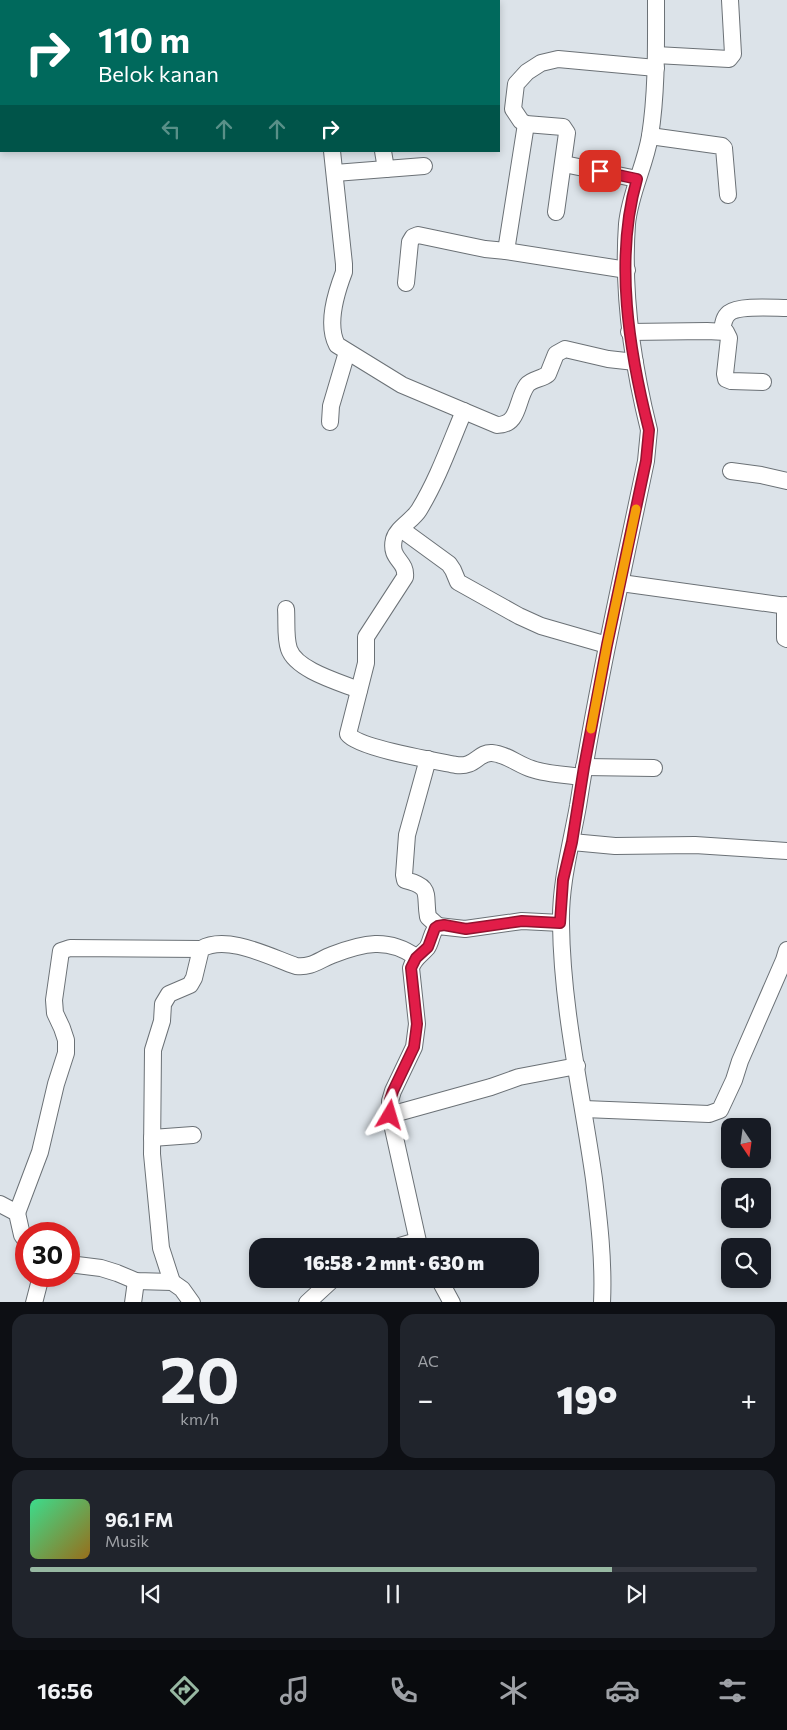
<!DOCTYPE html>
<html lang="id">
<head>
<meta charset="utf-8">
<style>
  :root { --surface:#171b24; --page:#20242c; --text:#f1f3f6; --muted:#9ea1a6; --line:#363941; --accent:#97b8a2 }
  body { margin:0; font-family:Commissioner,sans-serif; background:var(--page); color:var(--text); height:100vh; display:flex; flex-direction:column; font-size:19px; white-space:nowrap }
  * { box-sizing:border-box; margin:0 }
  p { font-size:16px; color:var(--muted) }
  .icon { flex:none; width:28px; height:28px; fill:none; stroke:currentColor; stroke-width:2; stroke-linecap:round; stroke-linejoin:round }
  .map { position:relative; height:1302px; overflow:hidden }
  .panel { display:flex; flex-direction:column; gap:12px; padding:12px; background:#0d0f14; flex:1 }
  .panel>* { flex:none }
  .hud { position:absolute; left:0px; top:0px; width:500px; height:152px; box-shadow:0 2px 8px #0003; background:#00695c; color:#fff; overflow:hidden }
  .needle { width:32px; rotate:167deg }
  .controls { position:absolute; left:721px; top:1118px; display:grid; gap:10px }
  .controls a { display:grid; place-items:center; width:50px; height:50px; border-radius:10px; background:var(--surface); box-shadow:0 2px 8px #0003; font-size:25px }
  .speed { position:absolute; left:15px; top:1222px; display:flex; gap:10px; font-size:25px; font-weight:700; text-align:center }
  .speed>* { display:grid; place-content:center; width:65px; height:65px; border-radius:50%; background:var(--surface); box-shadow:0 2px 8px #0003; line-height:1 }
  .speed .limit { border:8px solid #d22; background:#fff; color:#111 }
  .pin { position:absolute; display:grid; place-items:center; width:42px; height:42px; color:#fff; margin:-21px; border-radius:10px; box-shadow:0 2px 8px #0006 }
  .me { position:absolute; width:55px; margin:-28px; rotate:7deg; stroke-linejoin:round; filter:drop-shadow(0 0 4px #0008) }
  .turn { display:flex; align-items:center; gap:18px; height:105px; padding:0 15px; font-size:22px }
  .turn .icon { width:65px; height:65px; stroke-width:2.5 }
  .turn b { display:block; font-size:35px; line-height:42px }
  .lanes { display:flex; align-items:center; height:48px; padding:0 15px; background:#0003; justify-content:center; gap:25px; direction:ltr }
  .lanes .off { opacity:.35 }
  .big { font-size:38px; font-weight:800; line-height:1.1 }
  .panel .card { flex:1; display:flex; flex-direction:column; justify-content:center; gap:8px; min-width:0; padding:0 18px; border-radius:15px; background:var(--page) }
  .panel .dial { align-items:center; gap:0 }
  .dial b { font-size:65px; line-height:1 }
  .song { display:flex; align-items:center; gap:15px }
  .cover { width:60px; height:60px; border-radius:8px; background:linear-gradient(135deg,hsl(150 70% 55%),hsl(40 70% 35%)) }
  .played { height:5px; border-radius:2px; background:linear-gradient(90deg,var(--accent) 80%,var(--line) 80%) }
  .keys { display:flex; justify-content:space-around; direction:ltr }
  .heat { display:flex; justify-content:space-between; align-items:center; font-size:28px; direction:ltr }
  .panel .tiles { flex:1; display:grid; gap:12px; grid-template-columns:1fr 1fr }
  .card:last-child { grid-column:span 2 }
  .trip { position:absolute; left:249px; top:1238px; width:290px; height:50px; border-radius:15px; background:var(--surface); box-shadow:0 2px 8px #0003; font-weight:800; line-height:50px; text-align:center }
  .tab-bar { display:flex; height:80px; justify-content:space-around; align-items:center; background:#090b0e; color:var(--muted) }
  .tab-bar .icon { width:35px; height:35px }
  .tab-bar .current { color:var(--accent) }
  .tab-bar b { font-size:22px; color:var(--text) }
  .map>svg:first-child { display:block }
</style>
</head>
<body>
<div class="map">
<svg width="787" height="1303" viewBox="0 0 787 1303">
  <rect width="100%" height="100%" fill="#dce3e9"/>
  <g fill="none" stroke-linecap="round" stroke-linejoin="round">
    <defs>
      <g id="minor">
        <polyline points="293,0 294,1"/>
        <polyline points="24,1 24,0"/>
        <polyline points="376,1 378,0"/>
        <polyline points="0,37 1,37"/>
        <polyline points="656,55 729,59 733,54 730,0"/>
        <polyline points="0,129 1,128"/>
        <polyline points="650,136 722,146 724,148 728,195"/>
        <path d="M332 151 344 264V272C336 293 326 324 337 345L402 385 497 425C520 425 516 400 527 385 532 379 542 379 548 374L556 354 565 349 608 359 635 362"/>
        <polyline points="383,151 386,169"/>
        <polyline points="564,164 637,179"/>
        <polyline points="335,173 424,166"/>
        <polyline points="556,212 567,133 563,127 526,124 521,121 513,109 516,84 527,72 541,63 558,59 656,68"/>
        <polyline points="506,251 526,124"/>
        <polyline points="406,283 410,242 413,237 418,235 485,249 506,251 627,270"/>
        <path d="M722 331C723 325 723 318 729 313 739 305 774 308 787 308"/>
        <polyline points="629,332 707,331 726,332 729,338 725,374 726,379 731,381 763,382"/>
        <path d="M464 411C450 444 438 479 419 510 413 520 397 528 394 539 389 560 407 560 405 577L366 637V663L348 734C358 748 436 761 456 765 475 768 478 752 492 753 507 754 518 765 532 769 546 774 567 775 582 777"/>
        <polyline points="330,422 331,406 347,352"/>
        <polyline points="731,471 761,475 787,481"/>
        <polyline points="401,529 449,564 453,570 458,582 519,616 541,626 607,645"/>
        <polyline points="621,583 787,606"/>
        <polyline points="785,605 785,638 787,639"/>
        <path d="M286 609C287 622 285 637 289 649 296 670 339 682 359 690"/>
        <path d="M428 759 407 835 404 875 405 880C433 887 424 894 428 917L438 926"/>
        <polyline points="584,767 654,768"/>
        <polyline points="572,842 615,846 695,845 787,851"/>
        <polyline points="584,1109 709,1114 720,1110 734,1080 740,1061 784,960 787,950"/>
        <polyline points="390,1115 491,1087 519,1077 577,1066"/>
        <polyline points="152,1138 193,1135"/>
        <polyline points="0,1204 17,1213 22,1235 26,1241"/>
        <polyline points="17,1213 40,1152 56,1084 66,1053 66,1040 62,1028 55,1013 54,1000 61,951 70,948 201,949"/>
        <polyline points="400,1246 417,1241"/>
        <path d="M419 1246 390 1115V1101L393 1091 414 1047 417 1024 411 968C414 958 421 955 427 948 432 941 431 931 438 926L465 929 522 921 561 923"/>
        <polyline points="69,1264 101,1268 117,1273 136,1281 172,1282 182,1289 192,1303"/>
        <polyline points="439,1279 452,1303"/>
        <path d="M172 1282 161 1248 152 1154 153 1050 162 1021 163 1004 169 994 190 985 194 978 201 949C227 934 270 957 296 966 311 968 319 960 332 955 363 943 388 937 416 957"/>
        <polyline points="34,1303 41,1276"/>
        <polyline points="133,1303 136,1281"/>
        <polyline points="307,1303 333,1279"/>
        <path d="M602 1303C604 1261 599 1220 594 1179 582 1094 562 1009 561 924 560 884 571 845 578 806 596 690 622 576 646 461L649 430C632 362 622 294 627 224 630 193 645 166 650 136 657 91 656 45 656 0"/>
      </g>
    </defs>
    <!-- minor casing -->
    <use href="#minor" stroke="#6b7176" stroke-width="18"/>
    <!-- minor -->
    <use href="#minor" stroke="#fff" stroke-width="16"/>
  </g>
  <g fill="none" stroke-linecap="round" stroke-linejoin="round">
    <defs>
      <path id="route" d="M390 1115V1100L393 1091 414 1047 417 1024 411 968 416 958 428 947 435 928 438 926 444 925 466 929 522 921 560 923 563 880 572 842 584 767 607 645 646 461 649 430C629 351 614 259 637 179L600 171"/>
    </defs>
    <!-- route casing -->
    <use href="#route" stroke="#92132f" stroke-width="12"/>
    <!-- route -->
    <use href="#route" stroke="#e11d48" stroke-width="9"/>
    <!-- slow -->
    <polyline stroke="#f59e0b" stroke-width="9" points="591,729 607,645 636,509"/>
  </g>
</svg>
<div class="controls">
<a><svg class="needle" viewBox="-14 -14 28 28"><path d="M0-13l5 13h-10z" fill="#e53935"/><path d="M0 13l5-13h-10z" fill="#9ea1a6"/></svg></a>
<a><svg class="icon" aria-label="sound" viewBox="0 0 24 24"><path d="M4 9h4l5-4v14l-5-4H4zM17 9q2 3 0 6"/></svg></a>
<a><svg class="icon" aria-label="search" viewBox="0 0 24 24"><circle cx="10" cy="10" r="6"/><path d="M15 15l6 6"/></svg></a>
</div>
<div class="speed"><div class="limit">30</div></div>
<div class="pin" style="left:600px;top:171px;background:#d93025"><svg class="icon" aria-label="arrive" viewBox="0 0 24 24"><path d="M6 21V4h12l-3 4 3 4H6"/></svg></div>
<svg class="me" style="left:390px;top:1115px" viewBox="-20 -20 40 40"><path d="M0-17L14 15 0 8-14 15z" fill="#e11d48" stroke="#fff" stroke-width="4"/></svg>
<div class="trip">16:58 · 2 mnt · 630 m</div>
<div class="hud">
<div class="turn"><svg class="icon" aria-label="right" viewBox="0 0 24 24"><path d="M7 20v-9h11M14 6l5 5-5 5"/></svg><div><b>110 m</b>Belok kanan</div></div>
<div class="lanes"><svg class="icon off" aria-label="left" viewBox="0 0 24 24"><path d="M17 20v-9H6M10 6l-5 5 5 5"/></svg><svg class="icon off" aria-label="ahead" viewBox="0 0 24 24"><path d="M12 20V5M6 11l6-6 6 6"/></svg><svg class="icon off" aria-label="ahead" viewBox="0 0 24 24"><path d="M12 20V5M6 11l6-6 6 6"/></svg><svg class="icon" aria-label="right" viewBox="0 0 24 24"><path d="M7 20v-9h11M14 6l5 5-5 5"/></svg></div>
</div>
</div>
<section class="panel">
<div class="tiles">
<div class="card dial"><b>20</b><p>km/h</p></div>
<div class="card"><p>AC</p>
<div class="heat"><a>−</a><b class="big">19°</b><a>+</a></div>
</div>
<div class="card">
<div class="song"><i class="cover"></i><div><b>96.1 FM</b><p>Musik</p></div></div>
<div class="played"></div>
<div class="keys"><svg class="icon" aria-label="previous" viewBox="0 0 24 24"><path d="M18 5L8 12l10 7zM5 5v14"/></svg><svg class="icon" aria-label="pause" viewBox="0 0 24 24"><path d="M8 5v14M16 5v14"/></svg><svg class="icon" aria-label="next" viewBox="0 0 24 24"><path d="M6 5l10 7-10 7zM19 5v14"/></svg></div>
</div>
</div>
</section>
<nav class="tab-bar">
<b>16:56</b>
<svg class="icon current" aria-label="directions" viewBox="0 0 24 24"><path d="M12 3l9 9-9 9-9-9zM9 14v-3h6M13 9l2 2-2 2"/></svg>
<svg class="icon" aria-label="music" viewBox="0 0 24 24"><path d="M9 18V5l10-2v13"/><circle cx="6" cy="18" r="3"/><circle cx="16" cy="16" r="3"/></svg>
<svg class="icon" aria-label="phone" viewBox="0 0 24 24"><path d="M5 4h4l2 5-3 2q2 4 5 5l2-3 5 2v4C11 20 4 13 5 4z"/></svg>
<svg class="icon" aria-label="climate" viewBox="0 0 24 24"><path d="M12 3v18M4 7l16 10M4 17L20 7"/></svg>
<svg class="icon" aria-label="car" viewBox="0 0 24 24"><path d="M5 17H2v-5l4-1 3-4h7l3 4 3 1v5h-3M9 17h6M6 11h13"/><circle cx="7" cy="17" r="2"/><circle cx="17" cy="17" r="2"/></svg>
<svg class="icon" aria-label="filters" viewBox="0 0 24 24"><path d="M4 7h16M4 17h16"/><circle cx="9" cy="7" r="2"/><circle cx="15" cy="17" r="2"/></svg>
</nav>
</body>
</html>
